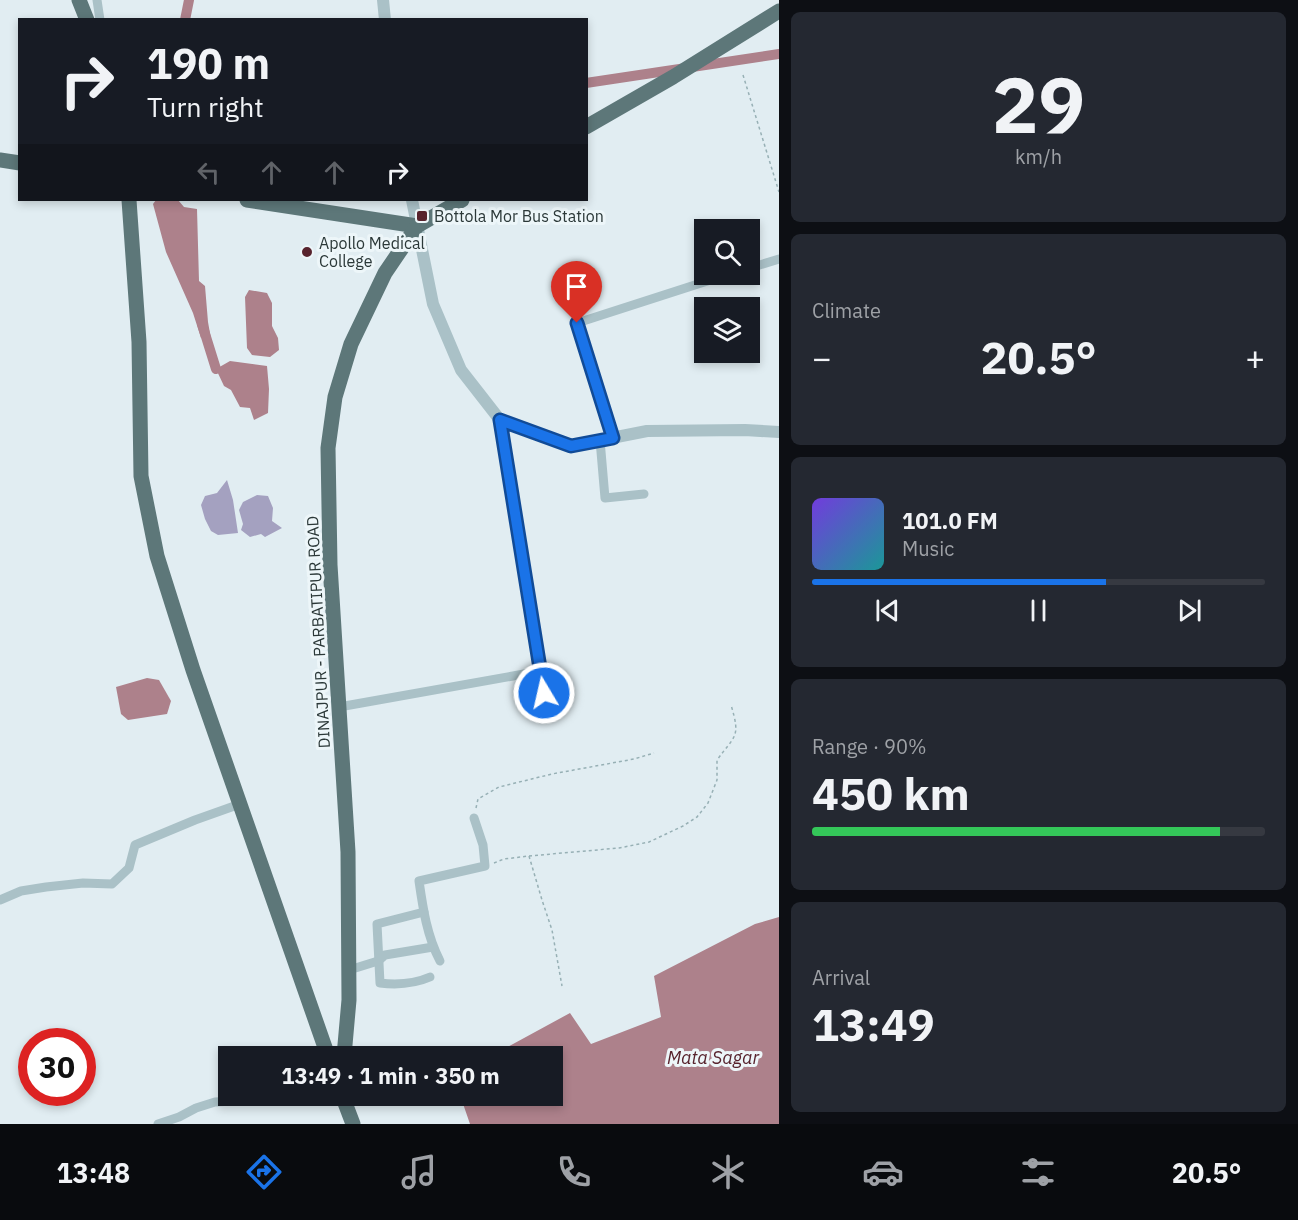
<!DOCTYPE html>
<html lang="en">
<head>
<meta charset="utf-8">
<style>
  :root { --surface:#171b24; --page:#242831; --text:#f1f3f6; --muted:#9ea1a6; --line:#363941; --accent:#1a73e8 }
  body { margin:0; font-family:"IBM Plex Sans",sans-serif; background:var(--page); color:var(--text); height:100vh; display:flex; flex-direction:column; font-size:22px; white-space:nowrap }
  * { box-sizing:border-box; margin:0 }
  p { font-size:20px; color:var(--muted) }
  .icon { flex:none; width:33px; height:33px; fill:none; stroke:currentColor; stroke-width:2; stroke-linecap:round; stroke-linejoin:round }
  .map { position:relative; flex:1; overflow:hidden }
  .details { display:flex; flex-direction:column; gap:12px; padding:12px; background:#0d0f14; width:519px }
  .details>* { flex:none }
  .banner { position:absolute; left:18px; top:18px; width:570px; height:183px; border-radius:0px; box-shadow:0 3px 9px #0003; background:#171b24; color:var(--text); overflow:hidden }
  .tools { position:absolute; left:694px; top:219px; display:grid; gap:12px }
  .tools a { display:grid; place-items:center; width:66px; height:66px; border-radius:0px; background:var(--surface); box-shadow:0 3px 9px #0003; font-size:30px }
  .speed { position:absolute; left:18px; top:1028px; display:flex; gap:12px; font-size:30px; font-weight:700; text-align:center }
  .speed>* { display:grid; place-content:center; width:78px; height:78px; border-radius:50%; background:var(--surface); box-shadow:0 3px 9px #0003; line-height:1 }
  .speed .limit { border:9px solid #d22; background:#fff; color:#111 }
  .pin { position:absolute; display:grid; place-items:center; width:51px; height:51px; color:#fff; margin:-62px -26px; border-radius:50% 50% 50% 0; rotate:-45deg; box-shadow:0 0 6px #0007 }
  .pin .icon { rotate:45deg }
  .me { position:absolute; width:66px; margin:-33px; rotate:351deg; stroke-linejoin:round; filter:drop-shadow(0 0 4px #0008) }
  .turn { display:flex; align-items:center; gap:21px; height:126px; padding:0 30px; font-size:27px }
  .turn .icon { width:78px; height:78px; stroke-width:2.5 }
  .turn b { display:block; font-size:42px; line-height:51px }
  .lanes { display:flex; align-items:center; height:57px; padding:0 30px; background:#0003; justify-content:center; gap:30px; direction:ltr }
  .lanes .off { opacity:.35 }
  .big { font-size:45px; font-weight:800; line-height:1.1 }
  .details .tile { flex:1; display:flex; flex-direction:column; justify-content:center; gap:9px; min-width:0; padding:0 21px; border-radius:9px; background:var(--page) }
  .details .dial { align-items:center; gap:0 }
  .dial b { font-size:78px; line-height:1 }
  .song { display:flex; align-items:center; gap:18px }
  .cover { width:72px; height:72px; border-radius:9px; background:linear-gradient(135deg,hsl(260 70% 55%),hsl(180 70% 35%)) }
  .played { height:6px; border-radius:3px; background:linear-gradient(90deg,var(--accent) 65%,var(--line) 65%) }
  .keys { display:flex; justify-content:space-around; direction:ltr }
  .heat { display:flex; justify-content:space-between; align-items:center; font-size:33px; direction:ltr }
  .charge { height:9px; border-radius:4px; background:linear-gradient(90deg,#34c759 90%,var(--line) 0) }
  .trip { position:absolute; left:218px; top:1046px; width:345px; height:60px; border-radius:0px; background:var(--surface); box-shadow:0 3px 9px #0003; font-weight:800; line-height:60px; text-align:center }
  .tab-bar { display:flex; height:96px; justify-content:space-around; align-items:center; background:#090b0e; color:var(--muted) }
  .tab-bar .icon { width:42px; height:42px }
  .tab-bar .selected { color:var(--accent) }
  .tab-bar b { font-size:27px; color:var(--text) }
  main { display:flex; flex:1; min-height:0 }
  .map>svg:first-child { display:block }
</style>
</head>
<body>
<main>
<div class="map">
<svg width="779" height="1124" viewBox="0 0 779 1124">
  <rect width="100%" height="100%" fill="#e1edf2"/>
  <!-- green -->
  <g fill="#a4a1c0">
    <polygon points="227,480 233,500 238,533 218,535 211,531 205,519 201,505 205,496 217,493"/>
    <polygon points="257,495 268,496 273,508 272,521 282,528 265,537 261,534 250,537 241,530 243,524 239,510 243,502"/>
  </g>
  <!-- water -->
  <g fill="#ad818b">
    <polygon points="156,200 178,200 184,207 197,209 199,281 205,286 208,322 211,339 201,338 193,313 166,252 153,204"/>
    <polygon points="249,290 267,293 272,303 272,326 278,338 279,350 270,357 252,355 247,348 245,297"/>
    <polygon points="230,361 267,366 269,389 268,413 254,420 250,408 240,407 231,390 224,386 216,369"/>
    <polygon points="147,678 159,680 171,701 167,714 128,720 121,714 116,687"/>
    <polygon points="779,917 779,1124 470,1124 460,1095 552,1095 552,1056 491,1056 570,1013 591,1044 661,1017 654,976 755,924"/>
  </g>
  <g fill="none" stroke-linecap="round" stroke-linejoin="round">
    <!-- canal -->
    <g stroke="#ad818b" stroke-width="10">
      <polyline points="185,20 189,0"/>
      <polyline points="586,83 779,54"/>
      <polyline points="202,324 216,369"/>
    </g>
    <!-- path -->
    <g stroke="#97b0b5" stroke-width="1.5" stroke-dasharray="3 3" stroke-linecap="butt">
      <polyline points="743,75 779,192"/>
      <polyline points="476,808 478,799 499,787 552,774 634,759 654,753"/>
      <path d="M529 856 619 848 649 842 683 826 697 817 708 803 717 780V760C735 735 741 738 731 705"/>
      <polyline points="494,863 504,859 529,856 542,900 552,930 562,986"/>
    </g>
    <!-- minor -->
    <g stroke="#aac1c7" stroke-width="9">
      <polyline points="97,0 100,20"/>
      <polyline points="750,268 779,259"/>
      <polyline points="613,438 577,323 729,274"/>
      <polyline points="600,440 605,498 644,494"/>
      <polyline points="541,671 548,714"/>
      <polyline points="339,707 541,671 500,420"/>
      <polyline points="0,900 21,891 46,887 83,883 112,884 129,868 135,845 195,820 240,804"/>
      <path d="M424 912 377 924 380 983C397 985 414 984 430 977"/>
      <path d="M440 961C427 936 423 909 419 881L485 866 483 845 474 818"/>
      <polyline points="349,970 378,961 385,955 433,947"/>
      <polyline points="158,1124 179,1117 196,1108 215,1102 234,1101 251,1095"/>
    </g>
    <!-- tertiary -->
    <g stroke="#aac1c7" stroke-width="12">
      <polyline points="383,0 385,20"/>
      <polyline points="412,200 433,304 461,370 500,420 571,446 647,431 745,430 779,432"/>
    </g>
    <!-- primary -->
    <g stroke="#5d7779" stroke-width="15">
      <polyline points="79,0 87,20"/>
      <polyline points="586,127 673,77 779,11"/>
      <polyline points="0,160 20,163"/>
      <polyline points="129,200 139,342 141,476 157,556 193,670 328,1056"/>
      <polyline points="247,200 417,226"/>
      <polyline points="344,1056 349,1000 348,852 330,565 328,448 335,397 351,344 385,273 417,226 462,200"/>
      <polyline points="342,1095 353,1124"/>
    </g>
  </g>
  <g fill="none" stroke-linecap="round" stroke-linejoin="round">
    <defs>
      <polyline id="route" points="544,693 500,420 571,446 613,438 577,323"/>
    </defs>
    <!-- route casing -->
    <use href="#route" stroke="#114b97" stroke-width="15"/>
    <!-- route -->
    <use href="#route" stroke="#1a73e8" stroke-width="10"/>
  </g>
  <!-- markers -->
  <g fill="#57232d" stroke="#edf6f9" stroke-width="2">
    <rect x="416" y="210" width="12" height="12" rx="3"/>
    <circle cx="307" cy="252" r="6"/>
  </g>
  <g text-anchor="middle" dominant-baseline="central" stroke-width="6" stroke-linejoin="round" paint-order="stroke">
    <!-- poi labels -->
    <g font-size="16" fill="#2b3838" stroke="#edf6f9" text-anchor="start">
      <text x="434" y="216">Bottola Mor Bus Station</text>
      <text x="319" y="243">Apollo Medical<tspan x="319" dy="18">College</tspan></text>
    </g>
    <!-- street labels -->
    <g font-size="16" fill="#2b3838" stroke="#edf6f9">
      <text transform="translate(318 632) rotate(-93)">DINAJPUR - PARBATIPUR ROAD</text>
    </g>
    <!-- water labels -->
    <g font-size="18" font-style="italic" fill="#57232d" stroke="#edf6f9">
      <text x="713" y="1057">Mata Sagar</text>
    </g>
  </g>
</svg>
<div class="tools">
<a><svg class="icon" aria-label="search" viewBox="0 0 24 24"><circle cx="10" cy="10" r="6"/><path d="M15 15l6 6"/></svg></a>
<a><svg class="icon" aria-label="layers" viewBox="0 0 24 24"><path d="M12 4l9 5-9 5-9-5zM3 14l9 5 9-5"/></svg></a>
</div>
<div class="speed"><div class="limit">30</div></div>
<div class="pin" style="left:577px;top:323px;background:#d93025"><svg class="icon" aria-label="arrive" viewBox="0 0 24 24"><path d="M6 21V4h12l-3 4 3 4H6"/></svg></div>
<svg class="me" style="left:544px;top:693px" viewBox="-20 -20 40 40"><circle r="17" fill="#1a73e8" stroke="#fff" stroke-width="3"/><path d="M0-11L8 9 0 5-8 9z" fill="#fff"/></svg>
<div class="trip">13:49 · 1 min · 350 m</div>
<div class="banner">
<div class="turn"><svg class="icon" aria-label="right" viewBox="0 0 24 24"><path d="M7 20v-9h11M14 6l5 5-5 5"/></svg><div><b>190 m</b>Turn right</div></div>
<div class="lanes"><svg class="icon off" aria-label="left" viewBox="0 0 24 24"><path d="M17 20v-9H6M10 6l-5 5 5 5"/></svg><svg class="icon off" aria-label="ahead" viewBox="0 0 24 24"><path d="M12 20V5M6 11l6-6 6 6"/></svg><svg class="icon off" aria-label="ahead" viewBox="0 0 24 24"><path d="M12 20V5M6 11l6-6 6 6"/></svg><svg class="icon" aria-label="right" viewBox="0 0 24 24"><path d="M7 20v-9h11M14 6l5 5-5 5"/></svg></div>
</div>
</div>
<section class="details">
<div class="tile dial"><b>29</b><p>km/h</p></div>
<div class="tile"><p>Climate</p>
<div class="heat"><a>−</a><b class="big">20.5°</b><a>+</a></div>
</div>
<div class="tile">
<div class="song"><i class="cover"></i><div><b>101.0 FM</b><p>Music</p></div></div>
<div class="played"></div>
<div class="keys"><svg class="icon" aria-label="previous" viewBox="0 0 24 24"><path d="M18 5L8 12l10 7zM5 5v14"/></svg><svg class="icon" aria-label="pause" viewBox="0 0 24 24"><path d="M8 5v14M16 5v14"/></svg><svg class="icon" aria-label="next" viewBox="0 0 24 24"><path d="M6 5l10 7-10 7zM19 5v14"/></svg></div>
</div>
<div class="tile"><p>Range · 90%</p><b class="big">450 km</b><div class="charge"></div></div>
<div class="tile"><p>Arrival</p><b class="big">13:49</b></div>
</section>
</main>
<nav class="tab-bar">
<b>13:48</b>
<svg class="icon selected" aria-label="directions" viewBox="0 0 24 24"><path d="M12 3l9 9-9 9-9-9zM9 14v-3h6M13 9l2 2-2 2"/></svg>
<svg class="icon" aria-label="music" viewBox="0 0 24 24"><path d="M9 18V5l10-2v13"/><circle cx="6" cy="18" r="3"/><circle cx="16" cy="16" r="3"/></svg>
<svg class="icon" aria-label="phone" viewBox="0 0 24 24"><path d="M5 4h4l2 5-3 2q2 4 5 5l2-3 5 2v4C11 20 4 13 5 4z"/></svg>
<svg class="icon" aria-label="climate" viewBox="0 0 24 24"><path d="M12 3v18M4 7l16 10M4 17L20 7"/></svg>
<svg class="icon" aria-label="car" viewBox="0 0 24 24"><path d="M5 17H2v-5l4-1 3-4h7l3 4 3 1v5h-3M9 17h6M6 11h13"/><circle cx="7" cy="17" r="2"/><circle cx="17" cy="17" r="2"/></svg>
<svg class="icon" aria-label="filters" viewBox="0 0 24 24"><path d="M4 7h16M4 17h16"/><circle cx="9" cy="7" r="2"/><circle cx="15" cy="17" r="2"/></svg>
<b>20.5°</b>
</nav>
</body>
</html>
